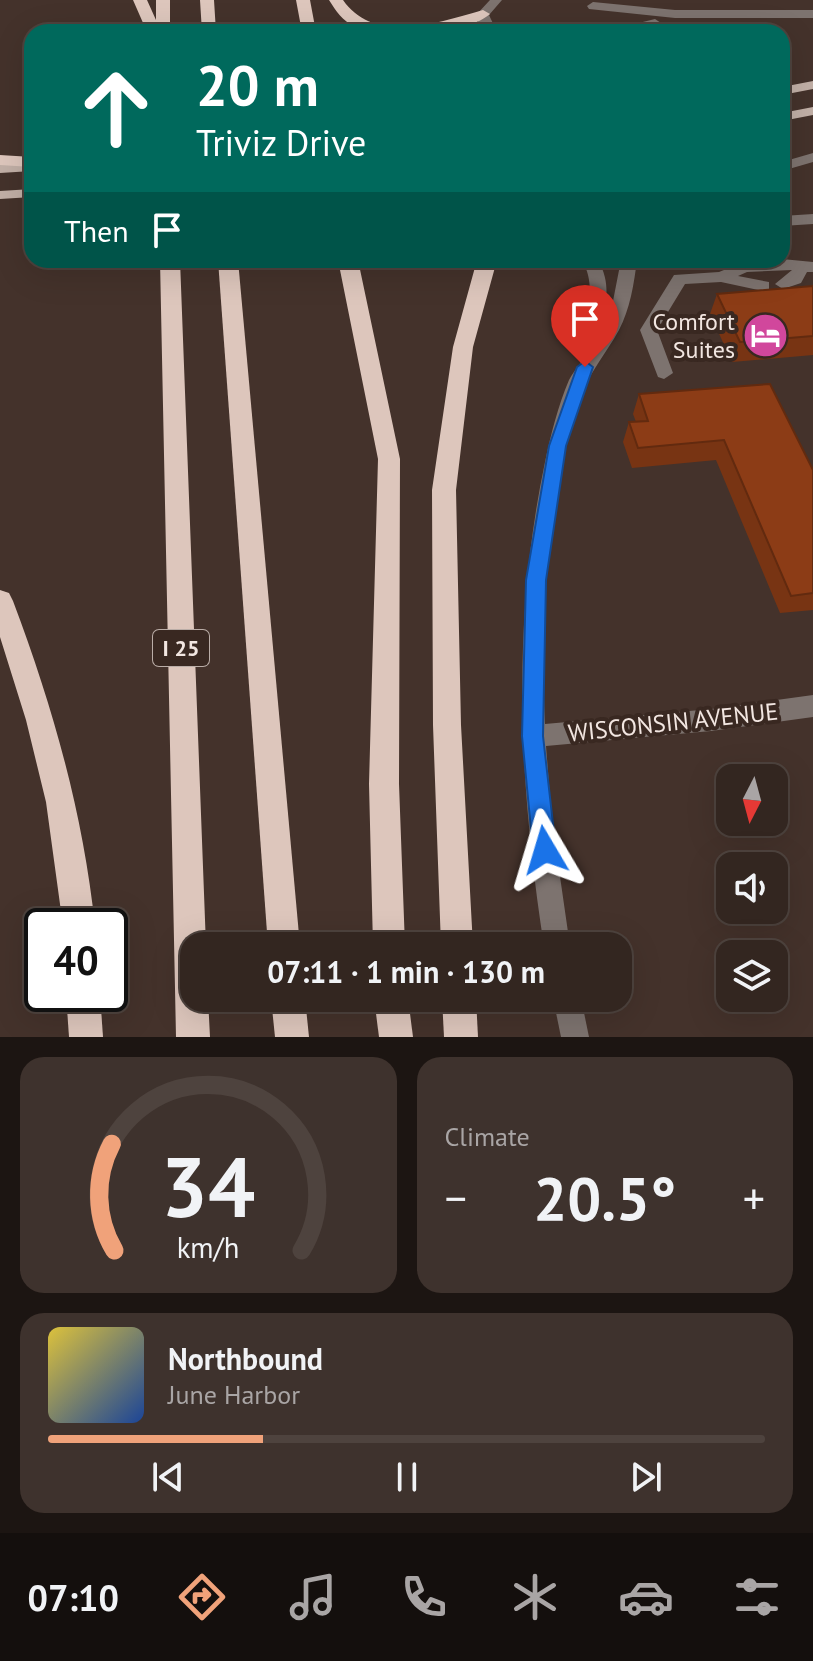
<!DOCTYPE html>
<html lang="en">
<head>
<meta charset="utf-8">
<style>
  :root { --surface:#332620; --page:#3e322d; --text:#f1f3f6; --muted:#a9a5a5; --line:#4e433e; --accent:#f0a27a }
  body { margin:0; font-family:"PT Sans",sans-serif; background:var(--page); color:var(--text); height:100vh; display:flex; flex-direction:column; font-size:30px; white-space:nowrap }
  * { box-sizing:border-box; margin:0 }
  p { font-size:26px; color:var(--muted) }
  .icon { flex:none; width:44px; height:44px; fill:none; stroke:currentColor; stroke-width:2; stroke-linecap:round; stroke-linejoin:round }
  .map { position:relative; height:1037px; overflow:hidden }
  .drawer { display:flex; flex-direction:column; gap:20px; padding:20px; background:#1c1512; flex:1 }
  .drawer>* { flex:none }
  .guide { position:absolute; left:24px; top:24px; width:766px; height:244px; border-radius:24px; box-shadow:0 8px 32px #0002,0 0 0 2px var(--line); background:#00695c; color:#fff; overflow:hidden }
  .needle { width:52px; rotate:186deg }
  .tools { position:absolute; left:716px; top:764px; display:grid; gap:16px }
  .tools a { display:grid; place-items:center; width:72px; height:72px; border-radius:16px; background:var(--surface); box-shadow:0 8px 32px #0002,0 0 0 2px var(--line); font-size:40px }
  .speed { position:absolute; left:24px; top:908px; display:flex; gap:16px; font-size:40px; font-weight:700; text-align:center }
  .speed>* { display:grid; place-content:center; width:104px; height:104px; border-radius:50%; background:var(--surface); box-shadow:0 8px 32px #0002,0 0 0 2px var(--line); line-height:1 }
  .speed .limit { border:4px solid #111; border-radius:12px; background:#fff; color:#111 }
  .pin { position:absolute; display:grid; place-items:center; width:68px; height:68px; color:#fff; margin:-82px -34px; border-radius:50% 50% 50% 0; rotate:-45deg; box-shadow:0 0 8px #0007 }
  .pin .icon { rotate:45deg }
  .me { position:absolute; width:88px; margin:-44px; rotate:353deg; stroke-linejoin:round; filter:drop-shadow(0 0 6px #0008) }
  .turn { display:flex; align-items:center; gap:28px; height:168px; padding:0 40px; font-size:36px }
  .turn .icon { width:104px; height:104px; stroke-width:2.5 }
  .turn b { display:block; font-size:56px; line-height:68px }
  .then { display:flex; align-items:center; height:76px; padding:0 40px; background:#0003; gap:16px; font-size:30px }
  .big { font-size:60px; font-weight:700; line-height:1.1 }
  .drawer .widget { flex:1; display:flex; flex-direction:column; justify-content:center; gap:12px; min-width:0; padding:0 28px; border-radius:24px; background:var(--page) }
  .drawer .dial { align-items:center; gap:0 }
  .dial svg { height:208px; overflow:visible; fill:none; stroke:var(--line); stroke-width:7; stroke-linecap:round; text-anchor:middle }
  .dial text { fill:var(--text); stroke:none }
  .song { display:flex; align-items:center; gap:24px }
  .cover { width:96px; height:96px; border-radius:12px; background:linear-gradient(135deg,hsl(50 70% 55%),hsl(220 70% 35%)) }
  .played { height:8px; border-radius:4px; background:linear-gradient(90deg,var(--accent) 30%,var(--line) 30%) }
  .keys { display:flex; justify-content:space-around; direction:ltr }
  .heat { display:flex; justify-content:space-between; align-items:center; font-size:44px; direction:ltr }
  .drawer .tiles { flex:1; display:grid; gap:20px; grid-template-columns:1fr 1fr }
  .widget:last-child { grid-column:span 2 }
  .trip { position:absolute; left:180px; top:932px; width:452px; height:80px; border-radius:24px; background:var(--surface); box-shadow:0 8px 32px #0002,0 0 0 2px var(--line); font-weight:700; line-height:80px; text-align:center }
  .tab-bar { display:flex; height:128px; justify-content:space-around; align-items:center; background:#140f0d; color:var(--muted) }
  .tab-bar .icon { width:56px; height:56px }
  .tab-bar .selected { color:var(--accent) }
  .tab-bar b { font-size:36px; color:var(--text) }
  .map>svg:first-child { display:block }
</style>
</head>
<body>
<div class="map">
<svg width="813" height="1037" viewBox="0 0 813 1037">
  <rect width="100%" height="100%" fill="#44322b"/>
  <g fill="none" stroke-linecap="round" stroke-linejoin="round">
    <!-- minor -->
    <g fill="#7d736f" fill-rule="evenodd">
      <polygon points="490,0 502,0 489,15 497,32 485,32 477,20 477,14"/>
      <polygon points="593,2 675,10 813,10 813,18 675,18 589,9 587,6"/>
      <polygon points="655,19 661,23 659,26 627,32 602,32"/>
      <polygon points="813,153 813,162 782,171 782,162"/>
      <polygon points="813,214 813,224 782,226 782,216"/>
      <polygon points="782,259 813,262 813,272 807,272 801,283 783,289 775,284 792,270 747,272 738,276 769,282 769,290 763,291 721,282 685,284 657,330 673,373 664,379 658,377 640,330 674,275 719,272 744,262"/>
      <path d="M582 260H598C612 285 605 301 603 327L613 301 621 260H637C634 284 630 309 619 330 606 354 589 372 580 399 545 501 540 617 545 724L711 709 813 695V717L711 731 546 746 552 821 570 946H544C519 784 511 623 545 462 551 434 558 406 569 380 574 370 586 358 587 349 589 341 586 332 587 324 588 299 595 284 582 260Z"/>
      <polygon points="553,998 581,998 589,1037 561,1037"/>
    </g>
    <!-- major -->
    <g fill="#c1afa6" fill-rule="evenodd">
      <polygon points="813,81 813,89 782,95 782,87"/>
      <polygon points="813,107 813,115 782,121 782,113"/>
      <polygon points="32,163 32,171 0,173 0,165"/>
      <polygon points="32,189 32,197 0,199 0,191"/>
    </g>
    <!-- highway -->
    <g fill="#ddc6bc" fill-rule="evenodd">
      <polygon points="133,0 147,0 156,20 156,0 170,0 170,32 147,32"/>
      <polygon points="200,0 214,0 216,32 202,32"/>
      <polygon points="296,0 310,0 316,32 302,32"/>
      <path d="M329 0H343C375 46 440 22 483 10L490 14C467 35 383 40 355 26 342 21 336 11 329 0Z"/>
      <polygon points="0,155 32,157 32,167 0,165"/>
      <polygon points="160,260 180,260 206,946 194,946 194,998 208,998 210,1037 176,1037"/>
      <polygon points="218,260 238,260 300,946 268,946"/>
      <polygon points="338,260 358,260 400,459 399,784 405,946 373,946 369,784 378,459"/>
      <polygon points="477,260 497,260 473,347 456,490 461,725 473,946 441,946 433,725 432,490 453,347"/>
      <path d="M0 590 9 593 13 601C53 707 83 813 95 926H63L46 802 26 720 0 637Z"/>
      <polygon points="66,994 100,994 103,1037 69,1037"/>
      <polygon points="271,998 305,998 309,1037 275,1037"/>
      <polygon points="374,998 408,998 413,1037 379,1037"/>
      <polygon points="442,998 476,998 478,1037 444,1037"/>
    </g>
  </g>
  <!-- wall -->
  <g fill="#783413">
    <polygon points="813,286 813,355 732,362 710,314 717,294"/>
    <polygon points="639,394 813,470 813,610 780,613 716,460 632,468 623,442 629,422 636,422 633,414"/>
  </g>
  <!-- building -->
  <g fill="#8c3c16" stroke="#622a0f" stroke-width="2">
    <polygon points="813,286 813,336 740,342 717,294"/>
    <polygon points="770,384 813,470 813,593 791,596 724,440 638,448 629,422 648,421 639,394"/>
  </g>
  <!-- route -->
  <polygon fill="#1a73e8" stroke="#114b97" stroke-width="2" points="585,361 593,367 566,446 546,580 543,736 556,850 553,858 545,862 536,858 533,850 522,736 526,580 549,446 577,367"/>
  <!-- icons -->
  <defs>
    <symbol id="hotel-disc" viewBox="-11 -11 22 22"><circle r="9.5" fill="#d1479c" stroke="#392821"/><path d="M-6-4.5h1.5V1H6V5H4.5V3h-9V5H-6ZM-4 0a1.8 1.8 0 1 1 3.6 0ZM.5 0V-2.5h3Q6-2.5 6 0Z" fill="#fff"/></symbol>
  </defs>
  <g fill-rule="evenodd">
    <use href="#hotel-disc" x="740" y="310" width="51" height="51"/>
  </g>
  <g text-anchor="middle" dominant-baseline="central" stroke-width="8" stroke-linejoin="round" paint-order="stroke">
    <!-- shield labels -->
    <rect fill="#392821" stroke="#baada7" stroke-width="2" x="153" y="630" width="56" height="36" rx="6"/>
    <g font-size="22" font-weight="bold" fill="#f2e6e1">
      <text x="181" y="648">I 25</text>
    </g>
    <!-- poi labels -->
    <g font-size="24" fill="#f2e6e1" stroke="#392821" text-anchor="end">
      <text x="735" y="321">Comfort<tspan x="735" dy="28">Suites</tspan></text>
    </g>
    <!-- street labels -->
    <g font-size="24" fill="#f2e6e1" stroke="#392821">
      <text transform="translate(673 722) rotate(-6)">WISCONSIN AVENUE</text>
    </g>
  </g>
</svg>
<div class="tools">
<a><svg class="needle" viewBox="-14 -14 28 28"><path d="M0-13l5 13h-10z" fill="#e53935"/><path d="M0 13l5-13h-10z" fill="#a9a5a5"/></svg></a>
<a><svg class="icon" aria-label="sound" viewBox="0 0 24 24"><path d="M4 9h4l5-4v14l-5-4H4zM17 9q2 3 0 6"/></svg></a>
<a><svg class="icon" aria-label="layers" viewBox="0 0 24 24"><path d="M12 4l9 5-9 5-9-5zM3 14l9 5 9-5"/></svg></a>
</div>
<div class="speed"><div class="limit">40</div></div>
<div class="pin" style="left:585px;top:367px;background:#d93025"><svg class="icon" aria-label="arrive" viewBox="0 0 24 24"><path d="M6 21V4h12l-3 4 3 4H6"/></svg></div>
<svg class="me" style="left:545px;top:850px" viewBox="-20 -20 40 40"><path d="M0-17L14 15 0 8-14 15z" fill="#1a73e8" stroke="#fff" stroke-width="4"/></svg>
<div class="trip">07:11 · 1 min · 130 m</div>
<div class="guide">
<div class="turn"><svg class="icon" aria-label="ahead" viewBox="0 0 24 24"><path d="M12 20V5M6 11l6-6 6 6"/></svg><div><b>20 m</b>Triviz Drive</div></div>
<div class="then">Then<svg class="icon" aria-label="arrive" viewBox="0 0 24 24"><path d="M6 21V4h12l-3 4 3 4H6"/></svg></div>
</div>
</div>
<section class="drawer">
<div class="tiles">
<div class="widget dial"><svg viewBox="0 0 100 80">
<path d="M14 69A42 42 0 1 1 86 69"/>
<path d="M14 69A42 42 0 0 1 13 28" stroke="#f0a27a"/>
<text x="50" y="56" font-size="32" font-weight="700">34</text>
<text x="50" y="72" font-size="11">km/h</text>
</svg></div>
<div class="widget"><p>Climate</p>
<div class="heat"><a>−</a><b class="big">20.5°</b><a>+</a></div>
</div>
<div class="widget">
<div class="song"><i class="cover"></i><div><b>Northbound</b><p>June Harbor</p></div></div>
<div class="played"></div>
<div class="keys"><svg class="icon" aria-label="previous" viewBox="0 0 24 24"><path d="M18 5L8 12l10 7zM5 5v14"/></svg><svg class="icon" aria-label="pause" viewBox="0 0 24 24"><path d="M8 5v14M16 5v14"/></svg><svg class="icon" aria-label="next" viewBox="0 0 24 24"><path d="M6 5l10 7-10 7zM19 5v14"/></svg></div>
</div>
</div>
</section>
<nav class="tab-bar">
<b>07:10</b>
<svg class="icon selected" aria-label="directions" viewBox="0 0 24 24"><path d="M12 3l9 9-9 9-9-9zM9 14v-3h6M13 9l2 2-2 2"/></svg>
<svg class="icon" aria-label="music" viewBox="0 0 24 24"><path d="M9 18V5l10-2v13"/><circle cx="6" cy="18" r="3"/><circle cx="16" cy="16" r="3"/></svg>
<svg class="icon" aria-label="phone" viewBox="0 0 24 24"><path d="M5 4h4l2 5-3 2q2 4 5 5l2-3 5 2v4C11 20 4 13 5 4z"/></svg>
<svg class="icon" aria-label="climate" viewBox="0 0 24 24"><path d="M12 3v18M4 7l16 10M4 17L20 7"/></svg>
<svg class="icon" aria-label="car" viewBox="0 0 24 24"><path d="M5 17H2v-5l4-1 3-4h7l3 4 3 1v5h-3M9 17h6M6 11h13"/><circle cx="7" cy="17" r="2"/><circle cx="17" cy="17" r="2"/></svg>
<svg class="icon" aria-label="filters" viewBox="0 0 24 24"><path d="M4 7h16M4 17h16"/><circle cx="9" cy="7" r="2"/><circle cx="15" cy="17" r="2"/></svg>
</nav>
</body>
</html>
